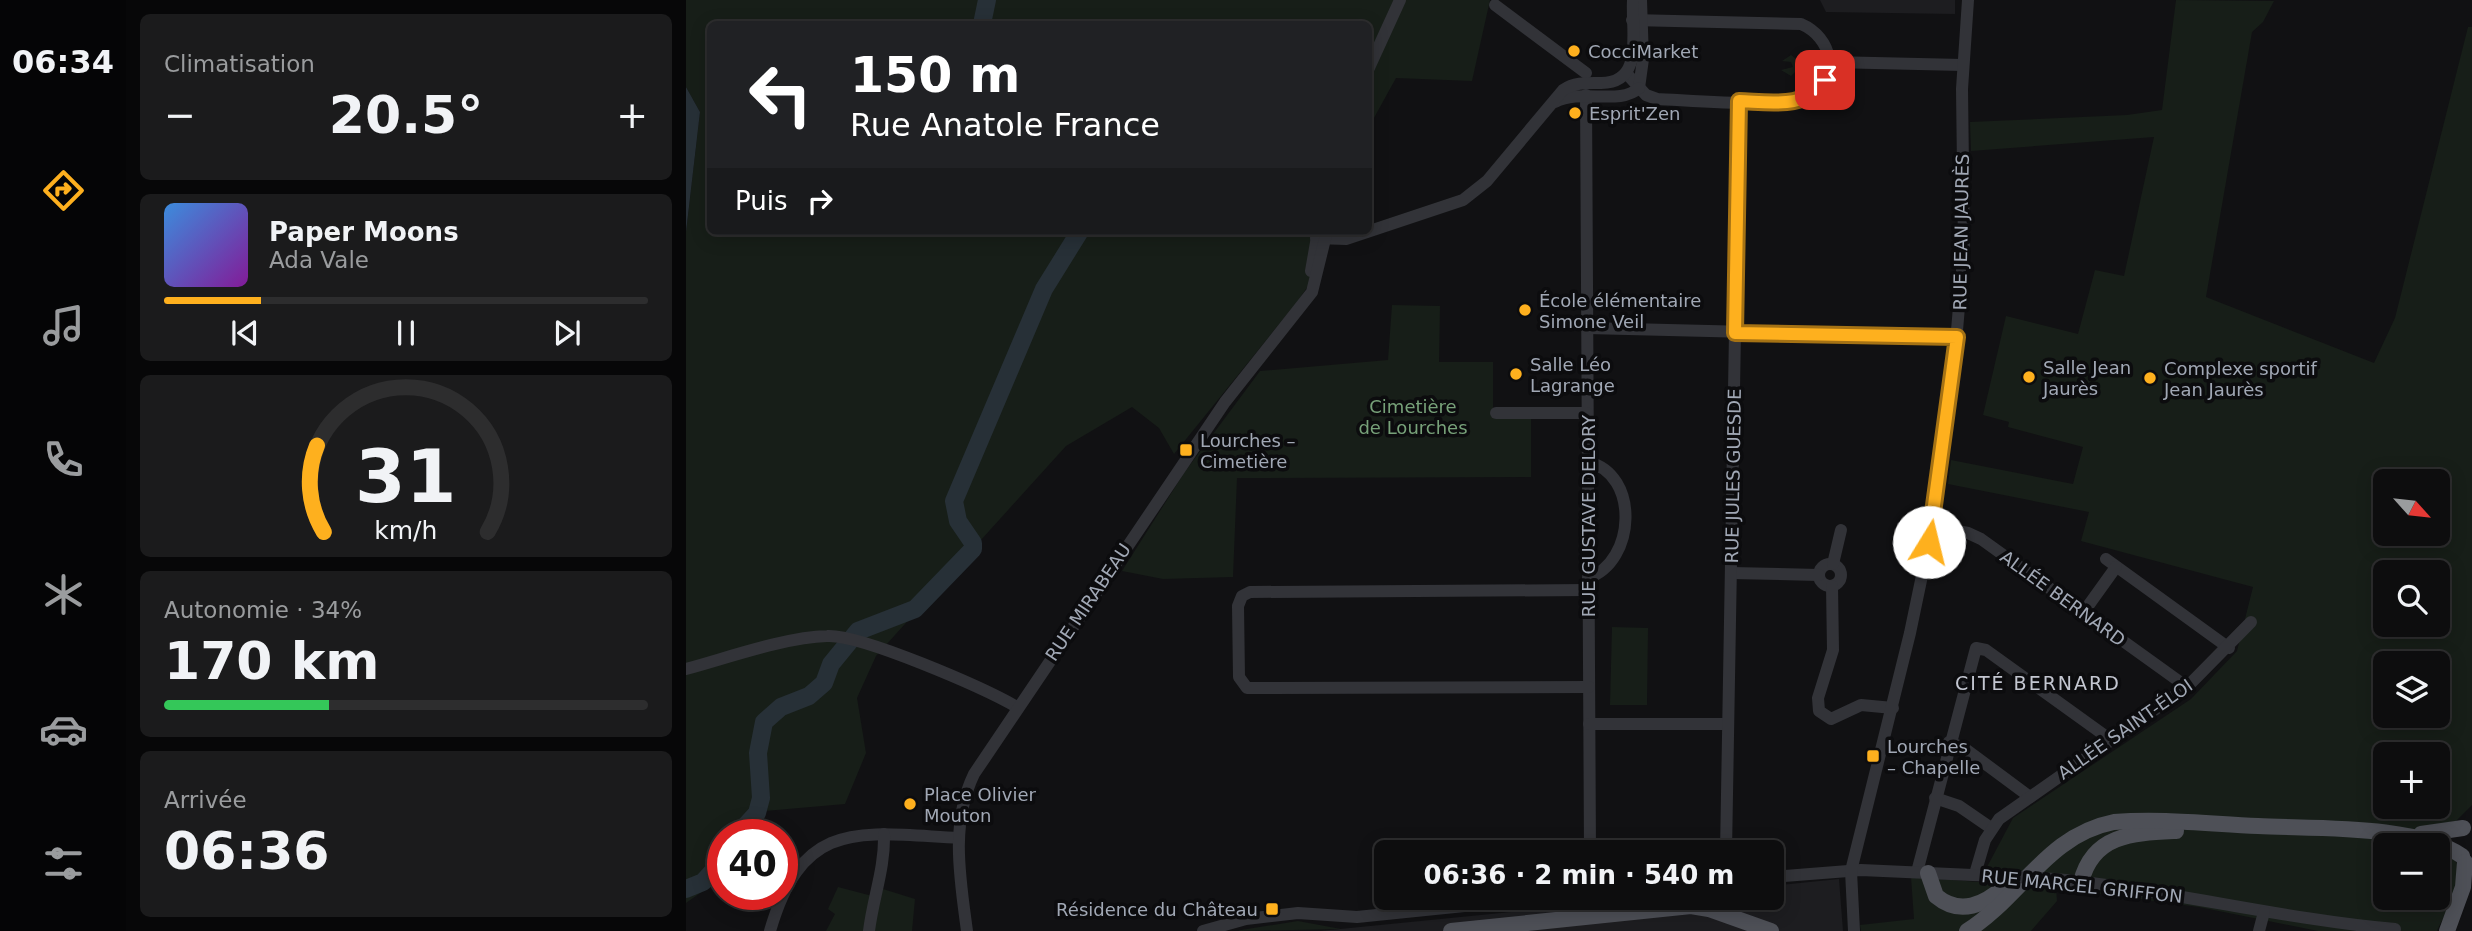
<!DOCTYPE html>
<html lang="fr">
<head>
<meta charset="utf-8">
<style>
  :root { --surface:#0d0d0e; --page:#1b1b1c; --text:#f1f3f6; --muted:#9a9c9e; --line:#2d2d2e; --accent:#feb01e }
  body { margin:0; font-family:"DejaVu Sans",sans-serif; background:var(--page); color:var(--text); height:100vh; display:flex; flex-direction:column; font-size:26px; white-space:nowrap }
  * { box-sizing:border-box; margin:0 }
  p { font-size:23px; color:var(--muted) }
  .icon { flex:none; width:38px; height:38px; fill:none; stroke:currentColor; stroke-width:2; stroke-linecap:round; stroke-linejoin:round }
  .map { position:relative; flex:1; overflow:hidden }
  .drawer { display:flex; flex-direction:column; gap:14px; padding:14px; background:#070708; width:560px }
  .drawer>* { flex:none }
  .top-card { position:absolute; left:21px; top:21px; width:665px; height:214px; border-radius:10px; box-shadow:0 4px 18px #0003,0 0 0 2px var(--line); background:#202124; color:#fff; overflow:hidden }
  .needle { width:46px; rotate:117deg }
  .buttons { position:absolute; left:1687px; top:469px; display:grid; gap:14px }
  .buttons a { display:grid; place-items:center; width:77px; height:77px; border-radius:10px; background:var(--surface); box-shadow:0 4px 18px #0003,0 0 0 2px var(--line); font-size:35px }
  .speed { position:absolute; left:21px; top:819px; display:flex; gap:14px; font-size:35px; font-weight:700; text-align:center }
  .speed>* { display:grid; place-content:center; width:91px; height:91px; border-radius:50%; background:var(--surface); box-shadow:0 4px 18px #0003,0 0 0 2px var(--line); line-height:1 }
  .speed .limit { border:10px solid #d22; background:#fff; color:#111 }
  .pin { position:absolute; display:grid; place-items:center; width:60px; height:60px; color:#fff; margin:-30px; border-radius:14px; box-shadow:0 4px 10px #0006 }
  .me { position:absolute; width:77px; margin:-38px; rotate:9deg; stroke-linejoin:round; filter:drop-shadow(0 0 5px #0008) }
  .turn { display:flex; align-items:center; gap:24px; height:147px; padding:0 28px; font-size:32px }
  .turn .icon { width:91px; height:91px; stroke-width:2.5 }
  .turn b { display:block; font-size:49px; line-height:60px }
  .then { display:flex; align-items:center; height:66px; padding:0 28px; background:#0003; gap:14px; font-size:26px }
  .big { font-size:52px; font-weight:600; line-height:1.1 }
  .drawer .card { flex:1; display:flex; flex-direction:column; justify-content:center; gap:10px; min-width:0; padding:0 24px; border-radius:10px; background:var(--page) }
  .drawer .dial { align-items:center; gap:0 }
  .dial svg { height:182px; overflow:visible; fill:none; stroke:var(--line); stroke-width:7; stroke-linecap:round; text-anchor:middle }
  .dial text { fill:var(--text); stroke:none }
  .song { display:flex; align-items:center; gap:21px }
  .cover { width:84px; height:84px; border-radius:10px; background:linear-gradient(135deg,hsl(210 70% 55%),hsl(290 70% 35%)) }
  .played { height:7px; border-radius:4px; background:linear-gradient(90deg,var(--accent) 20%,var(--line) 20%) }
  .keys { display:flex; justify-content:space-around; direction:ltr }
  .heat { display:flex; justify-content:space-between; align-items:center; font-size:38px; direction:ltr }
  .charge { height:10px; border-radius:5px; background:linear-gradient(90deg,#34c759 34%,var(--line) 0) }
  .trip { position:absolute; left:688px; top:840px; width:410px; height:70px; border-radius:10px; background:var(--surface); box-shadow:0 4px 18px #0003,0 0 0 2px var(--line); font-weight:600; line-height:70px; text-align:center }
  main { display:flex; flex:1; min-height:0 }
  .tabs { display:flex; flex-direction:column; width:126px; justify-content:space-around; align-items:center; background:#050506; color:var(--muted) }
  .tabs .icon { width:49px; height:49px }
  .tabs .on { color:var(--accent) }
  .tabs b { font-size:32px; color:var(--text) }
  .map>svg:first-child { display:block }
</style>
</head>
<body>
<main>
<nav class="tabs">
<b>06:34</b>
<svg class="icon on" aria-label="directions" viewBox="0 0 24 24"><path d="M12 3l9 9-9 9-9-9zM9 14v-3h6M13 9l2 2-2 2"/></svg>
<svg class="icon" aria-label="music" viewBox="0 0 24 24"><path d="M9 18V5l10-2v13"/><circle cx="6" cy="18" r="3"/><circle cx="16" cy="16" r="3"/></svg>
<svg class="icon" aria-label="phone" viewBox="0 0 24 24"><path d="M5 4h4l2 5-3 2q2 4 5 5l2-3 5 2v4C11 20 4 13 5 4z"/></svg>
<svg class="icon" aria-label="climate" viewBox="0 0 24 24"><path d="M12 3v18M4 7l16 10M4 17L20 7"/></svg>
<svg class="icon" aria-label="car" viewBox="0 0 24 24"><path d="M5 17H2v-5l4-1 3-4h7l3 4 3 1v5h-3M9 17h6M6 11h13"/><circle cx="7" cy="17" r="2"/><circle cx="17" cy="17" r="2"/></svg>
<svg class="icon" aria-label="filters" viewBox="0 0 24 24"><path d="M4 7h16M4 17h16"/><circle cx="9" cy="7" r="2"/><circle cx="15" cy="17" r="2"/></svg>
</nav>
<section class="drawer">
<div class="card"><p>Climatisation</p>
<div class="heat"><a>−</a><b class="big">20.5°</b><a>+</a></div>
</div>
<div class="card">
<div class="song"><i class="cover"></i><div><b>Paper Moons</b><p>Ada Vale</p></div></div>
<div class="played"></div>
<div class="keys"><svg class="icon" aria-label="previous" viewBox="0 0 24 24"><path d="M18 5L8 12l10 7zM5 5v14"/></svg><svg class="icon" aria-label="pause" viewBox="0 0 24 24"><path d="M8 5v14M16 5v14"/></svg><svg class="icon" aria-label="next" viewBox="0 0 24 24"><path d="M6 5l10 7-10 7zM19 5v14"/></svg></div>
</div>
<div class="card dial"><svg viewBox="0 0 100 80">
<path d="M14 69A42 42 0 1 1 86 69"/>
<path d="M14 69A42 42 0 0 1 11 31" stroke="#feb01e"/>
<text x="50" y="56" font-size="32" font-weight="700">31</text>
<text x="50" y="72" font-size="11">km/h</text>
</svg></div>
<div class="card"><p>Autonomie · 34%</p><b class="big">170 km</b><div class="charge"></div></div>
<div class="card"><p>Arrivée</p><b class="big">06:36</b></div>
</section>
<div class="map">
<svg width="1786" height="931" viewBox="0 0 1786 931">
  <rect width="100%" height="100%" fill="#111113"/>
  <!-- built -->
  <g fill="#1d1d20">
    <polygon points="1134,0 1269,0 1269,14 1140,12"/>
    <polygon points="1153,879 1157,931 634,931 964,898 1085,898 1085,886"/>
  </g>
  <!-- green -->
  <g fill="#171e18" fill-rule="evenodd">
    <polygon points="0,0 804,0 786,81 710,78 683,127 682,24 24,24 24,231 645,231 638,263 611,302 488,454 473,428 446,407 380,446 190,656 171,698 180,753 159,804 79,811 64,835 37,835 37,877 0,903 0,232 14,112 0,87"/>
    <path d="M1490 0 1588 1 1577 22 1566 32 1520 297 1688 363 1709 318 1782 27H1786V805L1770 821 1747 825 1748 845H1699V898H1752V850L1769 858C1779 881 1761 909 1751 931H1632L1513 907 1370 888 1371 901 1345 931H1175L1174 925 1228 919 1225 877 1293 882 1327 818 1505 699 1551 651 1567 587 1395 541 1403 512 1262 484 1265 460 1387 484 1397 447 1322 427 1323 422 1297 415 1320 316 1392 334 1409 270 1438 276 1468 137 1285 151 1284 122 1441 115 1476 110ZM1699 481H1752V534H1699ZM1699 572H1752V625H1699ZM1699 663H1752V716H1699ZM1699 754H1752V807H1699Z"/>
    <polygon points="1105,55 1113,61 1114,67 1105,76 1095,70 1107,67 1105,62 1096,61"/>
    <polygon points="706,305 754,306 753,362 807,362 807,418 845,419 845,477 551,478 547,577 477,579 436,571 498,473 574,371 702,360"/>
    <polygon points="926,627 962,628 961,705 924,705"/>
    <polygon points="152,887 194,898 197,889 229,899 226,931 140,931 149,914 142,909"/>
    <polygon points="612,921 655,929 552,931 555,930"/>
  </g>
  <!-- water -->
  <polygon fill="#273037" points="0,87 14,112 0,232"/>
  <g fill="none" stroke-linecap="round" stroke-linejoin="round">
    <!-- river -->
    <g stroke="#273037" stroke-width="18">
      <polyline points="296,24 301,0"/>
      <polyline points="51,835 71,813 75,798 72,753 78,722 95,707 123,696 138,683 145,664 172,631 229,609 287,549 287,543 272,521 268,501 358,289 394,231"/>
      <polyline points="0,889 17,882 37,860"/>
    </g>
    <!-- minor -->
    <g stroke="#323338" stroke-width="12">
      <polyline points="809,5 900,73"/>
      <polyline points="1144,62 1277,65"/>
      <polyline points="682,70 714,0"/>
      <path d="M941 74 960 95 971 99C1001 100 1102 109 1123 97 1156 78 1146 37 1115 24L946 20"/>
      <polyline points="953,88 957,59 955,0"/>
      <polyline points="900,95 904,852"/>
      <path d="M869 102C895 88 934 106 953 88"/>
      <path d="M630 238 660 239 777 200 801 181 877 90C889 82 901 83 914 83 959 84 945 32 947 0"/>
      <polyline points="625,271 632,231"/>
      <polyline points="901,328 1271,337"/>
      <polyline points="810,413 901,413"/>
      <path d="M902 462C954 474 950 562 902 578"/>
      <polyline points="1245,526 1282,533 1295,539 1501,687"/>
      <polyline points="1420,559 1543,648"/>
      <circle cx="1144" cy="575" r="11"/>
      <polyline points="1147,564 1155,530"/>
      <polyline points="1045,573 1133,575"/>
      <polyline points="1146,586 1147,650 1132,698 1133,711 1145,719 1175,705 1207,708"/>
      <polyline points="902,590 564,592 556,596 552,606 553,677 561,688 903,687"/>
      <polyline points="1397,613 1430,567"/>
      <path d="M0 669C41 658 100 637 141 636 175 634 298 688 331 707"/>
      <polyline points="903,724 1042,724"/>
      <polyline points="1263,742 1278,748 1344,797"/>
      <polyline points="1249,798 1273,806 1305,828"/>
      <polyline points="1040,852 1053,101"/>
      <polyline points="1231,872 1290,648 1300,650 1425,740"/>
      <polyline points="1289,874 1299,840 1313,819 1501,687 1565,622"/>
      <polyline points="1085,877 1175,870 1309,876"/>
      <path d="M1370 879C1484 890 1595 919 1709 929"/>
      <path d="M84 931C117 817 174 833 273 838"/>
      <path d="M183 931C187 898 199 868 198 834"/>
      <path d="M281 931C274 878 264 824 288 774L539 402 626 292 641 231"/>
      <polyline points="517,931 560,919 612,913 671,917 858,898"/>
      <polyline points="1168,931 1165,871 1224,633 1243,542 1267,378 1278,247 1276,89 1282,0"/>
      <polyline points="1573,931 1578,912"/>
    </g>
    <!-- major -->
    <g stroke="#4e5057" stroke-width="16">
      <polyline points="1735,834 1777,828"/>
      <path d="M1242 873 1250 896C1274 916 1298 905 1319 886"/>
      <path d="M1395 882C1407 834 1447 833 1490 831"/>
      <polyline points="765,931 1005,906 1023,909 1085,931"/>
      <path d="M1281 931C1335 897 1361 835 1428 822 1475 818 1525 824 1572 826 1627 829 1730 824 1776 856"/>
      <polyline points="1761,931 1777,887 1779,862"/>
    </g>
    <!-- minor-bridge -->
    <polyline stroke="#323338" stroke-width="12" points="1309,876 1370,879"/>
  </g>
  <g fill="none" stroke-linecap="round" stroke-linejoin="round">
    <defs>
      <path id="route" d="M1139 80C1121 110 1083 102 1053 101L1049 333 1271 337 1243 542"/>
    </defs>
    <!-- route casing -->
    <use href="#route" stroke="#a57214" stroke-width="18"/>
    <!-- route -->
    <use href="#route" stroke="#feb01e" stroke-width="12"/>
  </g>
  <!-- markers -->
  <g fill="#feb01e" stroke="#0c0c0e" stroke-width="2.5">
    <circle cx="888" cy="51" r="7"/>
    <circle cx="889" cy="113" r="7"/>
    <circle cx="839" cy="310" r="7"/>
    <circle cx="830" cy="374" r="7"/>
    <circle cx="1343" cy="377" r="7"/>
    <circle cx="1464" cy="378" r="7"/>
    <rect x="493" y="443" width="14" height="14" rx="3.5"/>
    <rect x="1180" y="749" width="14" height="14" rx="3.5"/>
    <circle cx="224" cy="804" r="7"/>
    <rect x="579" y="902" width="14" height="14" rx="3.5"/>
  </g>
  <g text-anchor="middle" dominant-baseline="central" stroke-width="7" stroke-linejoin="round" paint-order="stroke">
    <!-- poi labels -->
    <g font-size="18" fill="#a1a8b5" stroke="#0c0c0e" text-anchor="start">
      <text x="902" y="51">CocciMarket</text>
      <text x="903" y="113">Esprit'Zen</text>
      <text x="853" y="300">École élémentaire<tspan x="853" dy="21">Simone Veil</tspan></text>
      <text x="844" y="364">Salle Léo<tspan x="844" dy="21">Lagrange</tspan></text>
      <text x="1357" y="367">Salle Jean<tspan x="1357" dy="21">Jaurès</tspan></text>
      <text x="1478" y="368">Complexe sportif<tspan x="1478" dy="21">Jean Jaurès</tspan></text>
      <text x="514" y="440">Lourches –<tspan x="514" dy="21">Cimetière</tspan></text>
      <text x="1201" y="746">Lourches<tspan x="1201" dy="21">– Chapelle</tspan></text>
      <text x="238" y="794">Place Olivier<tspan x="238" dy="21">Mouton</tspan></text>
      <text x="572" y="909" text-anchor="end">Résidence du Château</text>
    </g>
    <!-- street labels -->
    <g font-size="18" fill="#a1a8b5" stroke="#0c0c0e">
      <text transform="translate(1275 232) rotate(-89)">RUE JEAN JAURÈS</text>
      <text transform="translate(1047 476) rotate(-89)">RUE JULES GUESDE</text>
      <text transform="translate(902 516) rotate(-90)">RUE GUSTAVE DELORY</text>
      <text transform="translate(1377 598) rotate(36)">ALLÉE BERNARD</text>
      <text transform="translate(402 602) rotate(-56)">RUE MIRABEAU</text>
      <text transform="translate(1439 729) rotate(-35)">ALLÉE SAINT-ÉLOI</text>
      <text transform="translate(1396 886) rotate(6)">RUE MARCEL GRIFFON</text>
    </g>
    <!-- park labels -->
    <g font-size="18" fill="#77a179" stroke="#0c0c0e">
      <text x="727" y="406">Cimetière<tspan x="727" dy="21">de Lourches</tspan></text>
    </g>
    <!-- neighbourhood labels -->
    <g font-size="19" letter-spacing="2" fill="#c3c6d0" stroke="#0c0c0e">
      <text x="1352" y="683">CITÉ BERNARD</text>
    </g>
  </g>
</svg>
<div class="buttons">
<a><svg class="needle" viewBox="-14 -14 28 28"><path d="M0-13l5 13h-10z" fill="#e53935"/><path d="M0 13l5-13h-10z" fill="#9a9c9e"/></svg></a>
<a><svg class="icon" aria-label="search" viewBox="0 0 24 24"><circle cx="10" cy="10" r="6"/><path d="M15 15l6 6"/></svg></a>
<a><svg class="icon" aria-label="layers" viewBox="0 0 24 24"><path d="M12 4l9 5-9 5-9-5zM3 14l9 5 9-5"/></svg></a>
<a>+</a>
<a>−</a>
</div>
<div class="speed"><div class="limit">40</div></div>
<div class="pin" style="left:1139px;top:80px;background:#d93025"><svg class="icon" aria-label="arrive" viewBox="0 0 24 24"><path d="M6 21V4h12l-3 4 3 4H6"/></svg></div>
<svg class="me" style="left:1243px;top:542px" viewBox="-20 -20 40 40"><circle r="19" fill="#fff"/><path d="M0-13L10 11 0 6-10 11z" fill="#feb01e"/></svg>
<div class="trip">06:36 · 2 min · 540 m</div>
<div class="top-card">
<div class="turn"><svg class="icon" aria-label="left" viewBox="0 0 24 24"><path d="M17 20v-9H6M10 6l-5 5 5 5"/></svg><div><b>150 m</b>Rue Anatole France</div></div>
<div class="then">Puis<svg class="icon" aria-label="right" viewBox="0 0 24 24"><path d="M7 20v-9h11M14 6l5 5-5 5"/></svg></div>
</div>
</div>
</main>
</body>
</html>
